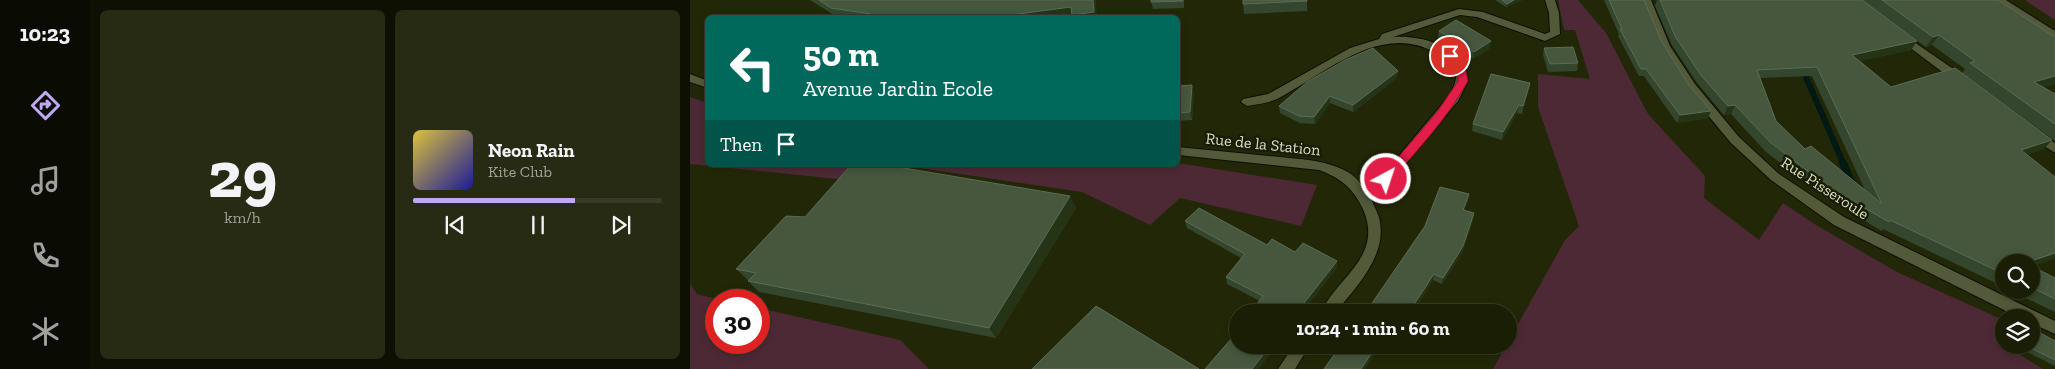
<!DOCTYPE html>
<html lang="en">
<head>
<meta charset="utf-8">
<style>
  :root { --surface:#1a1e05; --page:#272b13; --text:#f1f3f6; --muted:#9fa29a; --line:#383c27; --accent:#c0a8f4 }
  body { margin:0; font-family:"Zilla Slab",serif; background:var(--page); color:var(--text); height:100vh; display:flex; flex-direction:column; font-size:19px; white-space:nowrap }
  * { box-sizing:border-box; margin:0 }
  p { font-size:16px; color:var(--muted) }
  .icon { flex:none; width:28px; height:28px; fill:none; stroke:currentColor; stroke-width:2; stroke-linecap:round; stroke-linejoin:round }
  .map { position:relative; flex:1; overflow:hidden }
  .drawer { display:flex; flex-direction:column; gap:10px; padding:10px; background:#0e1003; width:600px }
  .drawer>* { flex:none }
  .top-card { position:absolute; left:15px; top:15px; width:475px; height:152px; border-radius:8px; box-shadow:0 2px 8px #0003,0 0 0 1px var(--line); background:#00695c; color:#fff; overflow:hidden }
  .fabs { position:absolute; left:1305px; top:254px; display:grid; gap:10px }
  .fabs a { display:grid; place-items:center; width:45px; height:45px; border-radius:50%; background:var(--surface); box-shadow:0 2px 8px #0003,0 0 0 1px var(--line); font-size:25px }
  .speed { position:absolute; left:15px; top:289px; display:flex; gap:10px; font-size:25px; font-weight:700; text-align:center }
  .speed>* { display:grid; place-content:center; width:65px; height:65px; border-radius:50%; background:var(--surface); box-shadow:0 2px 8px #0003,0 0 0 1px var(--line); line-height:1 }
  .speed .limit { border:8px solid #d22; background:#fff; color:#111 }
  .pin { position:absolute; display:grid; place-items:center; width:42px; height:42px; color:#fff; margin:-21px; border:2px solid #fff; border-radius:50%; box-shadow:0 1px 5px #0007 }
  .me { position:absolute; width:55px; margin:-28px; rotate:40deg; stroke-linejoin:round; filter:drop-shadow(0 0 4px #0008) }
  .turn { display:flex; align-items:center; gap:18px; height:105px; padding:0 15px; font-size:22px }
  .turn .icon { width:65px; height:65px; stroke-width:2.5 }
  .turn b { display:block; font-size:35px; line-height:42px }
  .then { display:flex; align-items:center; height:48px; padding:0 15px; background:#0003; gap:10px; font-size:19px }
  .drawer .tile { flex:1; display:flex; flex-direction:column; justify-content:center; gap:8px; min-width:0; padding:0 18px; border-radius:8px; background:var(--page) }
  .drawer .dial { align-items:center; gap:0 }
  .dial b { font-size:65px; line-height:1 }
  .song { display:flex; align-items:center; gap:15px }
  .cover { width:60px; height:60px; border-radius:8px; background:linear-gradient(135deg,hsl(50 70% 55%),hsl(240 70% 35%)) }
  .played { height:5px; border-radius:2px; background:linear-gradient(90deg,var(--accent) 65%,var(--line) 65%) }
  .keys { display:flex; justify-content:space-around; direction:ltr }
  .drawer .tiles { flex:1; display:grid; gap:10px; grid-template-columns:repeat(2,1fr) }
  .trip { position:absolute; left:539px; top:304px; width:288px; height:50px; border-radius:25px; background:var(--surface); box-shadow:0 2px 8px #0003,0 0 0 1px var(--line); font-weight:700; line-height:50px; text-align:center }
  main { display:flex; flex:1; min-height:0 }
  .tabs { display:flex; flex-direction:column; width:90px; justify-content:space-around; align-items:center; background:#0a0c02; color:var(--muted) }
  .tabs .icon { width:35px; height:35px }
  .tabs .active { color:var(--accent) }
  .tabs b { font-size:22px; color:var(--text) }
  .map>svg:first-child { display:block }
</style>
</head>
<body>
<main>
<nav class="tabs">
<b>10:23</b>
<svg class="icon active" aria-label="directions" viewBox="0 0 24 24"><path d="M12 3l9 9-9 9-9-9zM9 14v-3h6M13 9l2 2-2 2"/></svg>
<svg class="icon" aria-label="music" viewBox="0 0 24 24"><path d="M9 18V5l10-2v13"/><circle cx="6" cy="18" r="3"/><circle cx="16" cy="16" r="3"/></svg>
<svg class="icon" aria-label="phone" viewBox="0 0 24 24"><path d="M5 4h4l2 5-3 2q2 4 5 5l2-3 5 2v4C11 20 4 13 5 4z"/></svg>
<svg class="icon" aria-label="climate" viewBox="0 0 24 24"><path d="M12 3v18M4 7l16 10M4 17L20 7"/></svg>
</nav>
<section class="drawer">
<div class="tiles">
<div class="tile dial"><b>29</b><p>km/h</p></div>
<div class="tile">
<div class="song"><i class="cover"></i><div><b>Neon Rain</b><p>Kite Club</p></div></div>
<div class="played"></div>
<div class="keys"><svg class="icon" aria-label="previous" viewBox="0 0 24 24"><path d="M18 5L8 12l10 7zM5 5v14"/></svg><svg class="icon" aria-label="pause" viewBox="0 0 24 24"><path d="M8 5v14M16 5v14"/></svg><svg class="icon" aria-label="next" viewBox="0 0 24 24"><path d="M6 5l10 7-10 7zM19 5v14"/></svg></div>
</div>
</div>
</section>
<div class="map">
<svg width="1365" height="369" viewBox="0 0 1365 369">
  <rect width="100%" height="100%" fill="#222807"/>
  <!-- green -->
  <g fill="#4d2936">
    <polygon points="868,0 888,0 916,33 958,114 1015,176 1014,198 1069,240 1093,203 1126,225 1207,272 1313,320 1308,341 1353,369 803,369 875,240 889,226 848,107 848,74 900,79 885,30 874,30"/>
    <polygon points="1335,0 1365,0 1365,20"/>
    <polygon points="0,97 17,103 18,165 174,165 157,180 0,164"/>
    <polygon points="488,163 627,185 611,226 490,198 460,225 392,192 210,165 488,165"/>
    <polygon points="0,284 7,294 31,300 26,300 26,342 69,342 69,308 210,340 239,369 0,369"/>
  </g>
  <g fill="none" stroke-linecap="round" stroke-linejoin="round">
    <!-- stream-far1 -->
    <polyline stroke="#021914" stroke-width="6" points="1116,77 1154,165"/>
    <!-- stream -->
    <polyline stroke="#021914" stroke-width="8" points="1153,163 1162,184"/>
    <defs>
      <g id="minor">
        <path d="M855 0H865L869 13 870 34 855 41 787 17 770 15 703 37C727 35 761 43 774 66 777 70 777 76 778 81L768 101 700 182 677 198H669L667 195 669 192 692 176 759 96C766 83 770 74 760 62 755 57 749 55 744 52 689 22 634 75 587 99 578 103 567 104 557 106L551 102 553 99 578 94 660 48 689 39 692 34 769 9 793 12 855 34 860 32 859 13Z"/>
        <polygon points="1211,33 1275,77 1276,80 1275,83 1267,83 1207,38 1206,36 1207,34"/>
        <polygon points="1346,131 1365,143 1365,153 1342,138 1340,135 1342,132"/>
      </g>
      <g id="tertiary">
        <polygon points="0,74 18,81 18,88 0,82"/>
        <path d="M488 147C518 150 549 153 579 156 606 159 634 159 658 172 669 179 676 189 682 201 685 208 689 215 690 222 696 257 666 287 646 312H631C648 276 695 256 672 207 662 187 650 178 629 170L488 155Z"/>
        <polygon points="604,345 620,345 605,369 588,369"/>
      </g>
      <g id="secondary">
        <polygon points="951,0 961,0 980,46 1005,84 1049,137 1089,174 1154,217 1365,321 1365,334 1341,323 1341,318 1330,318 1144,225 1081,180 1041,143 997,90 970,46"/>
        <polygon points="1304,0 1316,0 1365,31 1365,38"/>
      </g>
    </defs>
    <!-- minor casing -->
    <use href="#minor" stroke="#0c1000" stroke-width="2"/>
    <!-- tertiary casing -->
    <use href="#tertiary" stroke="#0c1000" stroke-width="2"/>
    <!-- secondary casing -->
    <use href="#secondary" stroke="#0c1000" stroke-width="2"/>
    <!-- minor -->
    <use href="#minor" fill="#535a39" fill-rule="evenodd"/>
    <!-- tertiary -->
    <use href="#tertiary" fill="#535a39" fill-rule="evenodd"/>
    <!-- secondary -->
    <use href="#secondary" fill="#535a39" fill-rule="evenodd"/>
  </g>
  <!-- wall -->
  <g fill="#34462d" fill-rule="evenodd">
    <polygon points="120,0 406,0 382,17 380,18 149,18 147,17"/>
    <polygon points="461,0 494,0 494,8 463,9"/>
    <polygon points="617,0 617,11 554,14 553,4"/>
    <polygon points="805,0 832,0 816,7"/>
    <polygon points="914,0 954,0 971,40 998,84 1021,111 1018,118 987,123 954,76 949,76 928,36 929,34"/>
    <path d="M967 0H1172L1227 41 1221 50 1170 61 1201 87 1354 149 1336 155 1365 177V258L1342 266 1365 278V312L1319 290H1341V262H1314V287L1193 229 1192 231 1134 197 1075 151 1041 114 1034 115 1007 83 982 45 965 6ZM1122 76 1175 190 1115 149 1086 121 1070 78Z"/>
    <polygon points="1172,0 1308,0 1363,36 1365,35 1365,84 1353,87 1365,94 1365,141 1272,73 1275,69 1242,45 1236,47"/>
    <polygon points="749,31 800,48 783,59 748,38"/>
    <polygon points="854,48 888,63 887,71 858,72 853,55"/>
    <polygon points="707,78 663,112 640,103 625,124 610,123 590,113 589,106"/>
    <polygon points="840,83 832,114 827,113 812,140 782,131 783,124"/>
    <polygon points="488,86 504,92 502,120 488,121"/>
    <polygon points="779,194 778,200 774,211 783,220 772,253 752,284 743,280 723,312 676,312"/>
    <polygon points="386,208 306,338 69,292 58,281 58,280 46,269 115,217"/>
    <polygon points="495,221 577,245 647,261 647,268 570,301 537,284 536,277 551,258 497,228"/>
    <polygon points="1365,341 1365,366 1325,346 1325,345 1341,345"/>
  </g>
  <!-- shaded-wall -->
  <g fill="#253317">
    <polygon points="403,0 406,0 407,18 322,18 321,15"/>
    <polygon points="824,0 832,0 816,7 817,4"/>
    <polygon points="1249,35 1242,45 1236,47 1243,37"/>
    <polygon points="801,41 800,48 783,59 784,52"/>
    <polygon points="1227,41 1221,50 1157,64 1162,55"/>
    <polygon points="708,71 707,78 663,112 663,105"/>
    <polygon points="1365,76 1365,84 1336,92 1344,82"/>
    <polygon points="840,83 839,90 832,114 833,106"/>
    <polygon points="502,85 504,92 502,120 500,112"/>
    <polygon points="640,96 640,103 625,124 624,117"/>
    <polygon points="829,105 827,113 812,140 813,132"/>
    <polygon points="1045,105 1041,114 1034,115 1038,106"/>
    <polygon points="1021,111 1018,118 987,123 990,115"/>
    <polygon points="1362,140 1354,149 1323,159 1331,150"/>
    <polygon points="779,194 778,200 772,217 773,210"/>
    <polygon points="380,196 386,208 306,338 299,328"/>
    <polygon points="784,213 783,220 772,253 752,284 753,278"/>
    <polygon points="1365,253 1365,258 1341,267 1341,262 1338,262"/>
    <polygon points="647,261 647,268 613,312 607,312"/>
    <polygon points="744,274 743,280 723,312 719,312"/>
    <polygon points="581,345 587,345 569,369 562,369"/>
    <polygon points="687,345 691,345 675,369 671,369"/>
  </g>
  <!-- building -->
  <g fill="#46573e" stroke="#5d6c55" fill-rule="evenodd">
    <polygon points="129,0 403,0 404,12 382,15 381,7 321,15 324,18 179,18 181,14 141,8"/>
    <polygon points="461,0 493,0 493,1 461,2"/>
    <polygon points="553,0 617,0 617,1 553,4"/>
    <polygon points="812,0 824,0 817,4"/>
    <polygon points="919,0 954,0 971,40 998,84 1021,111 990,115 956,69 951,69 930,29 932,29"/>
    <path d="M970 0H1172L1227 41 1162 55 1201 87 1265 68 1362 140 1331 150 1365 177V253L1338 262H1314V274L1200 220 1199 222 1140 188 1080 142 1045 105 1038 106 1010 74 985 36ZM1127 67 1192 204 1121 146 1115 149 1086 121 1067 70Z"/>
    <polygon points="1192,0 1308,0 1363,36 1365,35 1365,76 1344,82 1365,94 1365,124 1280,63 1285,61 1249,35 1243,37"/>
    <polygon points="766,20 801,41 784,52 749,31"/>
    <polygon points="883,47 888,63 860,64 854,48"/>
    <polygon points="683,48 708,71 663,105 640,96 624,117 609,116 589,106 617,82 655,60"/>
    <polygon points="801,74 840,83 833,106 829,105 813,132 783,124"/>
    <polygon points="502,85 500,112 488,113 488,86"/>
    <polygon points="161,165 196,165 380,196 299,328 58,281 66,273 46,269 96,216 115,217"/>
    <polygon points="750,187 779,194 773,210 784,213 773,246 753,278 744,274 719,312 676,312 735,226"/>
    <polygon points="509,208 577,245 582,239 605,252 613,243 647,261 607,312 561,312 573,296 536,277 555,254 495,221"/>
    <polygon points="1341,266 1365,278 1365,299 1341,287"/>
    <polygon points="406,306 509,369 342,369"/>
    <polygon points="1341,328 1365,341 1365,360 1335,345 1341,345"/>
    <polygon points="548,331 548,345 581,345 562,369 515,369"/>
    <polygon points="651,345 687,345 671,369 634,369"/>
  </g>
  <!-- route -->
  <path fill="#e11d48" stroke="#92132f" d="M757 53H764L775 66 778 81C758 118 727 150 700 182H692L690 179 692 176 747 112 768 81 766 67 755 56Z"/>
  <g text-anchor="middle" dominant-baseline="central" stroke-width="5" stroke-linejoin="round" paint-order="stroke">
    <!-- street labels -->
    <g font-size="16" fill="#dbdfcd" stroke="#191e00">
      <text transform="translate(573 144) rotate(6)">Rue de la Station</text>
      <text transform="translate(1135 188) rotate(33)">Rue Pisseroule</text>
    </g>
  </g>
</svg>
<div class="fabs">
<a><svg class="icon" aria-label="search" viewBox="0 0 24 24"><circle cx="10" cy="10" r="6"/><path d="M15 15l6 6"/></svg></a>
<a><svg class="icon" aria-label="layers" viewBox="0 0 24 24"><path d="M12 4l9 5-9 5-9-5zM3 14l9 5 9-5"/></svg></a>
</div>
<div class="speed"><div class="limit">30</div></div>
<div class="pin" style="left:760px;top:56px;background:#d93025"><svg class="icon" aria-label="arrive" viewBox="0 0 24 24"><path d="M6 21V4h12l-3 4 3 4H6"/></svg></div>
<svg class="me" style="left:696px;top:179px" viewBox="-20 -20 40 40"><circle r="17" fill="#e11d48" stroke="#fff" stroke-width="3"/><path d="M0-11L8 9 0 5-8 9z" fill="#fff"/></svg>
<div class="trip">10:24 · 1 min · 60 m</div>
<div class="top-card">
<div class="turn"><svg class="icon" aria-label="left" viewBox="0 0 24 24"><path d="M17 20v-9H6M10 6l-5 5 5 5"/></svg><div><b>50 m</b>Avenue Jardin Ecole</div></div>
<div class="then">Then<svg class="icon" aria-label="arrive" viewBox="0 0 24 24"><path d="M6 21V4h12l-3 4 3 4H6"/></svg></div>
</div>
</div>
</main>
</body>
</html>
